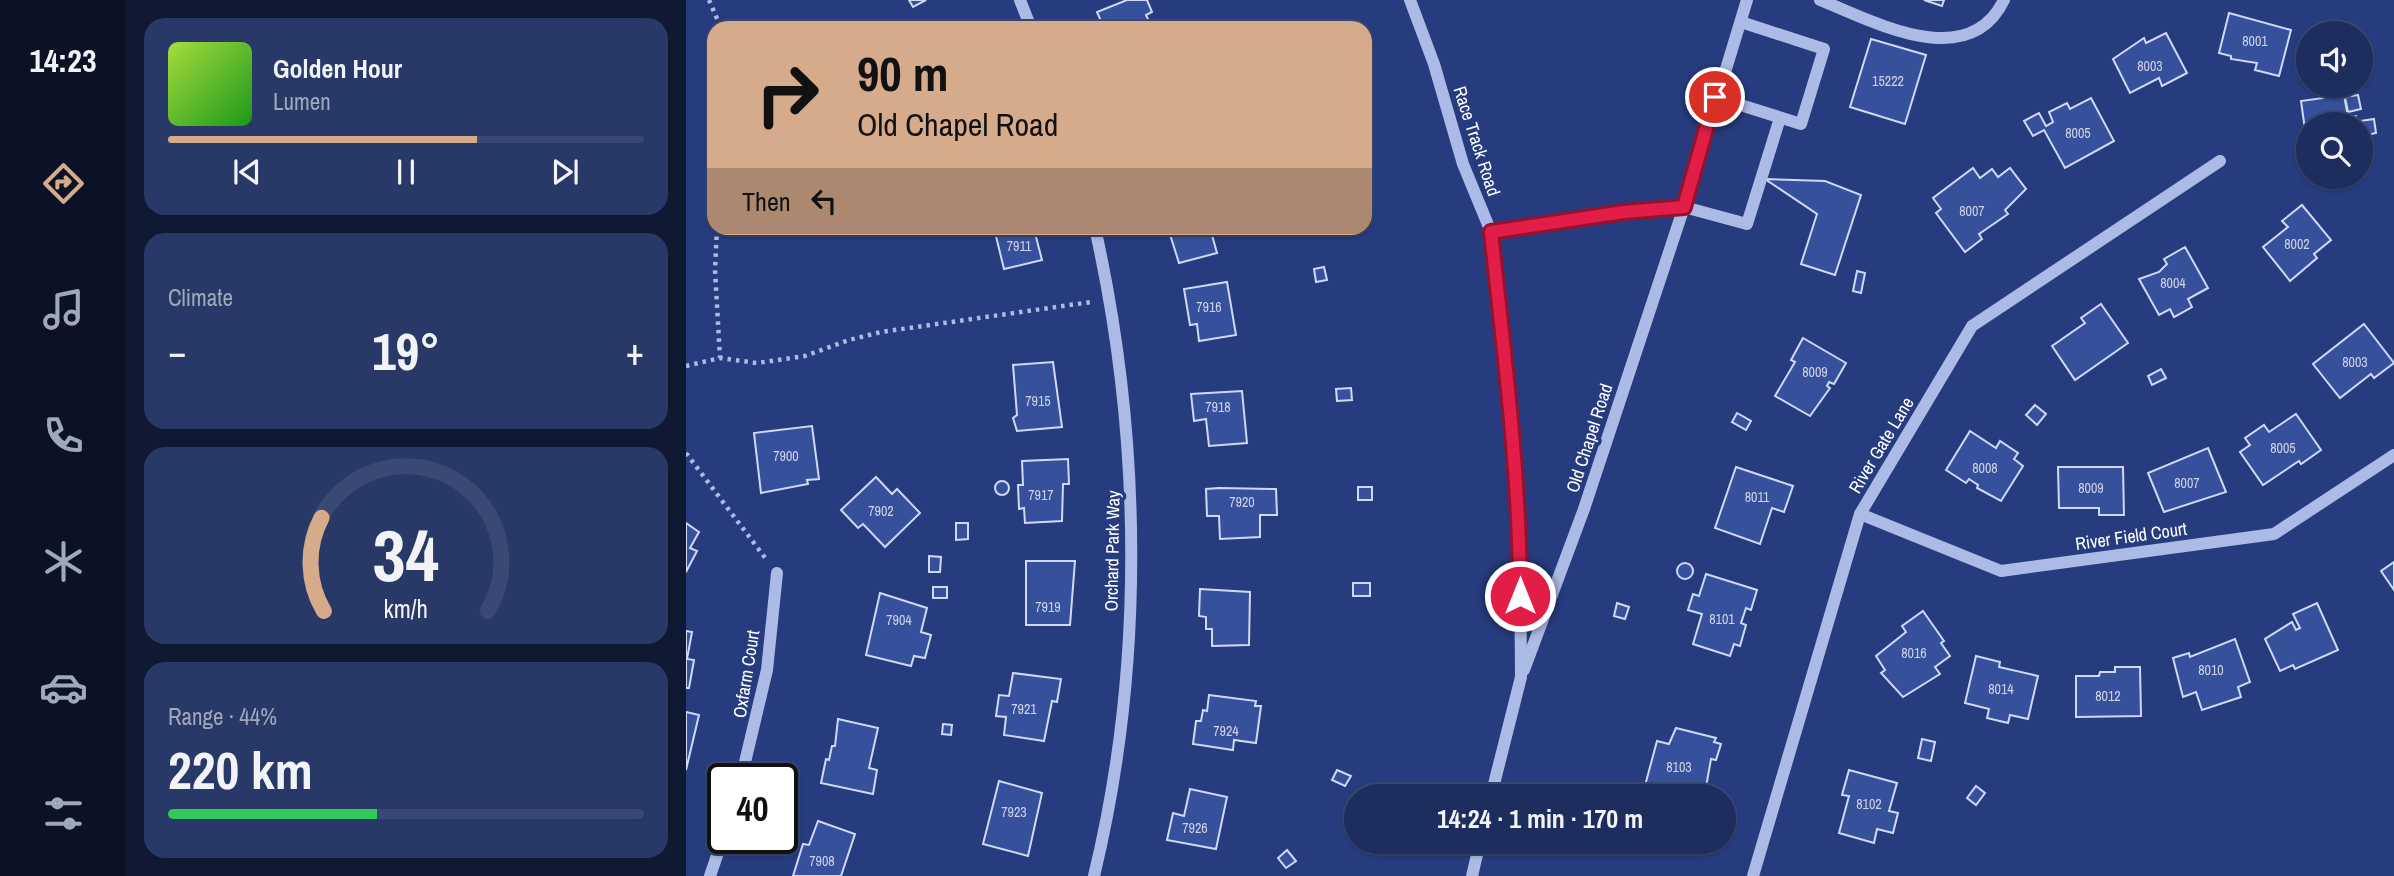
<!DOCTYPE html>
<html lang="en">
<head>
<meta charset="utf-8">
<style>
  :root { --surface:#1c2d5e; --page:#293967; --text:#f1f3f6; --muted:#a0a8bc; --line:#3a4973; --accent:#d6ab8b }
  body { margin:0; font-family:"Archivo Narrow",sans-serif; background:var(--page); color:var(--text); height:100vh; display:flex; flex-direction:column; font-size:26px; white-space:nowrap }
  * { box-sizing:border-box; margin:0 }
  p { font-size:23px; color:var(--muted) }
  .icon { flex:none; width:38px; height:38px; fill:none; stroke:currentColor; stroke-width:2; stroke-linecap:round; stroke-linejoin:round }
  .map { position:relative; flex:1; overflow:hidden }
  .sheet { display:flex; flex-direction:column; gap:18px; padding:18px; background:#0f1934; width:560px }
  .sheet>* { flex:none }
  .hud { position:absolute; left:21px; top:21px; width:665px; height:214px; border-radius:21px; box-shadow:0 2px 5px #0004,0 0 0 2px var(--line); background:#d6ab8b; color:#111; overflow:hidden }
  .tools { position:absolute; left:1610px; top:21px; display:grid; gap:14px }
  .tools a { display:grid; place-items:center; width:77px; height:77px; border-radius:50%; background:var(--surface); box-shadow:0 2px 5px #0004,0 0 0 2px var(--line); font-size:35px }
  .speed { position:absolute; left:21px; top:763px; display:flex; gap:14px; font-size:35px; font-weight:700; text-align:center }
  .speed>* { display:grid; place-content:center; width:91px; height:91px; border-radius:50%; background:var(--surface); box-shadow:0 2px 5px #0004,0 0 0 2px var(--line); line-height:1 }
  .speed .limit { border:4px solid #111; border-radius:10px; background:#fff; color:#111 }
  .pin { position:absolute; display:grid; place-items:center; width:60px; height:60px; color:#fff; margin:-30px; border:4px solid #fff; border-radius:50%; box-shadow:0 2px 7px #0007 }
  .me { position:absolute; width:77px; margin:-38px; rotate:0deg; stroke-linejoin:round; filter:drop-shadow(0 0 5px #0008) }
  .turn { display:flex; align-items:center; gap:24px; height:147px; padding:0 35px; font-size:32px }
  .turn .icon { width:91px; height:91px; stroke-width:2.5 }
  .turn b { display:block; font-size:49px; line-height:60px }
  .then { display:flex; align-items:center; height:66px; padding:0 35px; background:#0003; gap:14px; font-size:26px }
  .big { font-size:52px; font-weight:700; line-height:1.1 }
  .sheet .card { flex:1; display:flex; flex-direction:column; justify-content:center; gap:10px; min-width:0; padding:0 24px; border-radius:21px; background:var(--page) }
  .sheet .dial { align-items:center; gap:0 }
  .dial svg { height:182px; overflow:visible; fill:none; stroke:var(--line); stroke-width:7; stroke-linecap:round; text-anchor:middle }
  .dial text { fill:var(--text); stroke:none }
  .song { display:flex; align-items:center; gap:21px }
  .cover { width:84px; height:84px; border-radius:10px; background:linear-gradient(135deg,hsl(80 70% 55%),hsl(120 70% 35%)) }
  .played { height:7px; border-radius:4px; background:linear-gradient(90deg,var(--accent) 65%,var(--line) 65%) }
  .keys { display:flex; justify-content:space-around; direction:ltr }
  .heat { display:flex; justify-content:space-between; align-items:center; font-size:38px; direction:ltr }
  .charge { height:10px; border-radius:5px; background:linear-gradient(90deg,#34c759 44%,var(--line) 0) }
  .trip { position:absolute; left:658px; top:784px; width:392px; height:70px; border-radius:35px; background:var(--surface); box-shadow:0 2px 5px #0004,0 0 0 2px var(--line); font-weight:700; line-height:70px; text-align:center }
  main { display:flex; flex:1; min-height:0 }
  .menu { display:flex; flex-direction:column; width:126px; justify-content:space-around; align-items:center; background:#0b1226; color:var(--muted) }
  .menu .icon { width:49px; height:49px }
  .menu .active { color:var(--accent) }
  .menu b { font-size:32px; color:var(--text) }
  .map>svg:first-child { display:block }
</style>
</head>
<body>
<main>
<nav class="menu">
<b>14:23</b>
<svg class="icon active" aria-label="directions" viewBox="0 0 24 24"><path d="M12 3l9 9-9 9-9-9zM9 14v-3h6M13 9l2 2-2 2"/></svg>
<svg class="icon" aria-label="music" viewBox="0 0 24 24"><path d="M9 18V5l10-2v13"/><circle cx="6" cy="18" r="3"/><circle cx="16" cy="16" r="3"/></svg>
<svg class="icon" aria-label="phone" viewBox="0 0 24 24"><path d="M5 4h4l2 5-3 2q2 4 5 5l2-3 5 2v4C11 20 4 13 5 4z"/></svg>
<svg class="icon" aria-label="climate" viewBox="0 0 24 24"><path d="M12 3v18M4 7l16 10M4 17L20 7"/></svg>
<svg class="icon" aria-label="car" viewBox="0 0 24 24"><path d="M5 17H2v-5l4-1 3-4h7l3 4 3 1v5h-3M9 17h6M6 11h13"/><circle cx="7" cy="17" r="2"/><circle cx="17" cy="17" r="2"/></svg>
<svg class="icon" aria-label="filters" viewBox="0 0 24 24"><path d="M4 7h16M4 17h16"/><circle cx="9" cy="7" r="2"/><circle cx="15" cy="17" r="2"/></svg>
</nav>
<section class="sheet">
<div class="card">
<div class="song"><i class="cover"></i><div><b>Golden Hour</b><p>Lumen</p></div></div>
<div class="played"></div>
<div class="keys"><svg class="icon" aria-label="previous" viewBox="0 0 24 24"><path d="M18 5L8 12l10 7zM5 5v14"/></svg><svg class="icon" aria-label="pause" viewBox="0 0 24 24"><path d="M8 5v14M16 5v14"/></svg><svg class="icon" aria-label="next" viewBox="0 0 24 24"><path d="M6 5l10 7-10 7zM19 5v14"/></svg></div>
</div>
<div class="card"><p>Climate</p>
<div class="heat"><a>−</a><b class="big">19°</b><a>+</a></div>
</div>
<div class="card dial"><svg viewBox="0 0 100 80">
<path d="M14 69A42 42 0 1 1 86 69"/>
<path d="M14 69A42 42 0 0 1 13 28" stroke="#d6ab8b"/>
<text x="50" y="56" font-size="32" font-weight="700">34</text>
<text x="50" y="72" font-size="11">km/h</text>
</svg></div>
<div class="card"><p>Range · 44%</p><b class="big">220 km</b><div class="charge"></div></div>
</section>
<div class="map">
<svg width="1708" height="876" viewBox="0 0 1708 876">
  <rect width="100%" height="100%" fill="#263c7e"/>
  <!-- building -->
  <g fill="#37509b" stroke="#cfd9f4" stroke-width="2">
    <polygon points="223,0 240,0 227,7"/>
    <polygon points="441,0 461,0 466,12 460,15 466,28 418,28 411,12"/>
    <polygon points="1238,0 1258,0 1256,6"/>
    <polygon points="1543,13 1605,30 1593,76 1569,70 1571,63 1545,59 1545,56 1533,53"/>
    <polygon points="1480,33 1501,73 1476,86 1473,78 1444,93 1427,59 1458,38 1460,43"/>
    <polygon points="1185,39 1240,55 1219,124 1164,107"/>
    <polygon points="1658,95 1662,117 1670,116 1672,124 1622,124 1622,151 1615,101"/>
    <polygon points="1672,95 1675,109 1662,112 1659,97"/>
    <polygon points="1405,98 1428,141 1379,168 1358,130 1347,136 1338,121 1353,113 1360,126 1367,122 1363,112 1381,103 1384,109"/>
    <polygon points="1688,119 1690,133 1676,136 1674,121"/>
    <polygon points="1287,168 1294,178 1306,169 1312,177 1324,168 1340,189 1319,210 1322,214 1293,234 1296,239 1279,252 1250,213 1255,209 1247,198"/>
    <polygon points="1079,179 1139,181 1175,195 1149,275 1115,264 1131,214"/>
    <polygon points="1616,205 1645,240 1628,254 1631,258 1604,281 1577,247 1602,227 1596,221"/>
    <polygon points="308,228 354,228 355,232 349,233 356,260 318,269"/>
    <polygon points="482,228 524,228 531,253 493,263"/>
    <polygon points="1499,247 1522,288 1502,299 1506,307 1488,317 1484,309 1473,315 1453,279 1473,272 1481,264 1478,259"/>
    <polygon points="638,267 641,280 630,282 628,269"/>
    <polygon points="1171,271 1179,273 1175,293 1167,291"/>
    <polygon points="541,282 550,335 513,341 511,324 504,325 498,289"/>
    <polygon points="1415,304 1442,343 1389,380 1366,346 1399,323 1395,318"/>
    <polygon points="1678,324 1708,363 1688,378 1685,374 1654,398 1627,364"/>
    <polygon points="1117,338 1160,363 1148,384 1143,382 1141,386 1144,388 1124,416 1089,396 1109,362 1105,360"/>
    <polygon points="367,362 376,427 331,431 327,418 331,415 327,365"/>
    <polygon points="1475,369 1480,378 1466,385 1462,376"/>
    <polygon points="665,388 666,400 651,401 650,389"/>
    <polygon points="556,391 561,443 523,446 520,419 508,421 505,394"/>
    <polygon points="1349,405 1360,414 1351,425 1340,415"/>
    <polygon points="1051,413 1065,421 1060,430 1046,422"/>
    <polygon points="1610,414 1635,450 1615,464 1613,461 1577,485 1554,452 1564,445 1559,438 1578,425 1583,432"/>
    <polygon points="126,426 133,479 121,480 122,484 75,493 68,433"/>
    <polygon points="1284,431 1310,448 1314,441 1332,453 1328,459 1337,466 1315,501 1291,488 1292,485 1283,479 1280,483 1260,470"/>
    <polygon points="1522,448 1540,492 1478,512 1462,473"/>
    <polygon points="382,459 383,484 377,484 376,521 339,523 338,508 333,509 332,485 337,485 336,461"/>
    <polygon points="1050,467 1107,486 1098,512 1086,508 1074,544 1029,528"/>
    <polygon points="1372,467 1437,467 1438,515 1413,515 1413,508 1373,508"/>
    <polygon points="190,477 206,494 211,489 234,513 199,547 177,524 172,528 155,510"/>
    <circle cx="316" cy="488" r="7"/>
    <rect x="672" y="487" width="14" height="13"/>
    <polygon points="533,488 590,489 591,515 574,515 574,537 534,539 533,516 521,516 520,489"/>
    <polygon points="0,523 13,532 4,548 11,551 0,572"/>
    <polygon points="270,523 282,523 282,539 270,540"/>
    <polygon points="243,556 255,557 254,572 243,572"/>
    <polygon points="340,561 389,561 384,625 340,625"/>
    <polygon points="1708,562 1708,590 1695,571"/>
    <circle cx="999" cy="571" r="8"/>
    <polygon points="1020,574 1071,590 1065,610 1060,608 1055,623 1060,625 1054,646 1048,644 1044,656 1007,644 1016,614 1002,610 1007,594 1013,596"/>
    <rect x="667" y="583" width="17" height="13"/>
    <rect x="247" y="587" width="14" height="11"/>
    <polygon points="514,589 564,592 563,645 526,646 526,629 520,629 520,617 513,616"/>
    <polygon points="194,593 241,608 235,632 245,635 239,658 228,656 225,666 180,655"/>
    <polygon points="931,603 943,607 939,619 928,616"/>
    <polygon points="1631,603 1652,650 1609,669 1607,665 1594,671 1579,639 1606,622 1610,630 1614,628 1607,614"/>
    <polygon points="1237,611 1258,641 1255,643 1264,656 1249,667 1254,674 1217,697 1195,673 1199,670 1190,656 1220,632 1216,626"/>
    <polygon points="0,631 6,632 1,659 8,660 3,688 0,688"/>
    <polygon points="1549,639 1564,682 1552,687 1555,697 1516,710 1510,692 1497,697 1487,658 1503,653 1504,657"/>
    <polygon points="1290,656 1314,662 1313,667 1352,676 1342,719 1324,715 1322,723 1301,718 1303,709 1279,703"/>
    <polygon points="1429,667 1454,667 1455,716 1390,717 1390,676 1413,676 1414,672 1429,672"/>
    <polygon points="327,673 375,679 371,702 366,701 358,741 318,735 320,717 310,716 313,695 323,696"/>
    <polygon points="523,695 570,701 569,706 575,706 570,743 548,740 547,750 507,744 510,721 515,721 517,710 521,711"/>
    <polygon points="0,712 13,715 0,770"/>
    <polygon points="152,719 192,728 183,768 191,770 187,794 135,783 140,759 143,760 146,746 149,746"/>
    <polygon points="257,724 266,725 265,735 256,734"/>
    <polygon points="990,728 1030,738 1028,742 1035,744 1030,760 1025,759 1019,793 1015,791 1014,796 957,793 971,741 983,744"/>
    <polygon points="1236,739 1249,742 1245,761 1232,758"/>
    <polygon points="651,770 665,776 659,786 646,780"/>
    <polygon points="1163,770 1211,783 1203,811 1212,813 1207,833 1191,829 1188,843 1153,833 1163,796 1156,795"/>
    <polygon points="313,781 356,793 342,856 297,844"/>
    <polygon points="1290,786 1299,793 1290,805 1281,798"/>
    <polygon points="504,789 541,797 530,849 481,840 487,813 498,816"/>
    <polygon points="132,821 169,834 155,876 107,876 117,844 123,845"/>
    <polygon points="601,850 610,861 600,868 592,858"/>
  </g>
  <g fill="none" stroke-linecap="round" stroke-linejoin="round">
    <!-- path -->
    <g stroke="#acbbe5" stroke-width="4.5" stroke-dasharray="3.5 5" stroke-linecap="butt">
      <polyline points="23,0 35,28"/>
      <polyline points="31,228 29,270 34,358"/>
      <polyline points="0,366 34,358 71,363 119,356 163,340 195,332 405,302"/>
      <polyline points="0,453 80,559"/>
    </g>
    <!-- minor -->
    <g stroke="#acbbe5" stroke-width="12">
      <polyline points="334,0 345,28"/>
      <polyline points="724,0 748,64 777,164 805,232 824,414 834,543 835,677 805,796"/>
      <path d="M1134 0C1187 21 1282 74 1318 0"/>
      <polyline points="1029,97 1115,124 1138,49 1055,22"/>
      <polyline points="805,232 938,212 998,207 1061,224 1094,118"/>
      <polyline points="1174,514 1315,571 1588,534 1708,455"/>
      <polyline points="838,670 898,509 998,207 1061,0"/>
      <polyline points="55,779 81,670 91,573"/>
      <polyline points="24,876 37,838"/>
      <path d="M408 876C459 666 456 438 409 228"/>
      <polyline points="786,876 794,842"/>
      <polyline points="1067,876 1174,514 1286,326 1534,161"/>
    </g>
  </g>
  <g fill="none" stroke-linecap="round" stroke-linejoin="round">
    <defs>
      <path id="route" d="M834 596C834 475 818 353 805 232L938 212 998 207 1029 97"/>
    </defs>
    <!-- route casing -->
    <use href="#route" stroke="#92132f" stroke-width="18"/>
    <!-- route -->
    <use href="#route" stroke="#e11d48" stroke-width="12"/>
  </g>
  <g text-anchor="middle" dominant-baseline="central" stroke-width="7" stroke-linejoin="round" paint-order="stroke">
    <!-- number labels -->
    <g font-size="14" fill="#cdd3e6">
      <text x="1569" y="41">8001</text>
      <text x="1464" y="66">8003</text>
      <text x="1202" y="81">15222</text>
      <text x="1392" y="133">8005</text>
      <text x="1286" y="211">8007</text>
      <text x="1611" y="244">8002</text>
      <text x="333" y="246">7911</text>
      <text x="1487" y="283">8004</text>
      <text x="523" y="307">7916</text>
      <text x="1669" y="362">8003</text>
      <text x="1129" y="372">8009</text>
      <text x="352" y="401">7915</text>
      <text x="532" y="407">7918</text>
      <text x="1597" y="448">8005</text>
      <text x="100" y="456">7900</text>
      <text x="1299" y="468">8008</text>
      <text x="1501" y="483">8007</text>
      <text x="1405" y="488">8009</text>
      <text x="355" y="495">7917</text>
      <text x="1071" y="497">8011</text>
      <text x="556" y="502">7920</text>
      <text x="195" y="511">7902</text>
      <text x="362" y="607">7919</text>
      <text x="1036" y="619">8101</text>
      <text x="213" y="620">7904</text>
      <text x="1228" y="653">8016</text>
      <text x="1525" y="670">8010</text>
      <text x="1315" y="689">8014</text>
      <text x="1422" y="696">8012</text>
      <text x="338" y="709">7921</text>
      <text x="540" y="731">7924</text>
      <text x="993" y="767">8103</text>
      <text x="1183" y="804">8102</text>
      <text x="328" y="812">7923</text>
      <text x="509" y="828">7926</text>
      <text x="136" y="861">7908</text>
    </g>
    <!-- street labels -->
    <g font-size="18" fill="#fff" stroke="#263c7e">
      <text transform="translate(791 141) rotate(72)">Race Track Road</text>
      <text transform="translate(903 438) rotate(-72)">Old Chapel Road</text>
      <text transform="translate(1195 445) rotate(-59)">River Gate Lane</text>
      <text transform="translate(1445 536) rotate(-8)">River Field Court</text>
      <text transform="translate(426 551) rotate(-89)">Orchard Park Way</text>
      <text transform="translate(60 674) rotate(-81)">Oxfarm Court</text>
    </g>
  </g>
</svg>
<div class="tools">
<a><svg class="icon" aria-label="sound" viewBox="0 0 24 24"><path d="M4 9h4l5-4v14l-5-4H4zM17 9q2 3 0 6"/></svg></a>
<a><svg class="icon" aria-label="search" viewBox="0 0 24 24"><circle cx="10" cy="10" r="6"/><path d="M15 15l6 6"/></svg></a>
</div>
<div class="speed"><div class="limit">40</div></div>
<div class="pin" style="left:1029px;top:97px;background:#d93025"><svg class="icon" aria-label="arrive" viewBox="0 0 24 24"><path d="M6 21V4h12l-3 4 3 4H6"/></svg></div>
<svg class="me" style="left:834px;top:596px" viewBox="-20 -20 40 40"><circle r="17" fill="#e11d48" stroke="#fff" stroke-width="3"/><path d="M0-11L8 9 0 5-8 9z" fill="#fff"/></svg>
<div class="trip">14:24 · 1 min · 170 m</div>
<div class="hud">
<div class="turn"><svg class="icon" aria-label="right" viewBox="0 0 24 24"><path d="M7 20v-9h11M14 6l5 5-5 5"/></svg><div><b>90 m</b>Old Chapel Road</div></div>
<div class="then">Then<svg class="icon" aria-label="left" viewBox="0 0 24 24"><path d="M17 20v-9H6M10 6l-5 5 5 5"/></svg></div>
</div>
</div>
</main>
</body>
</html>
